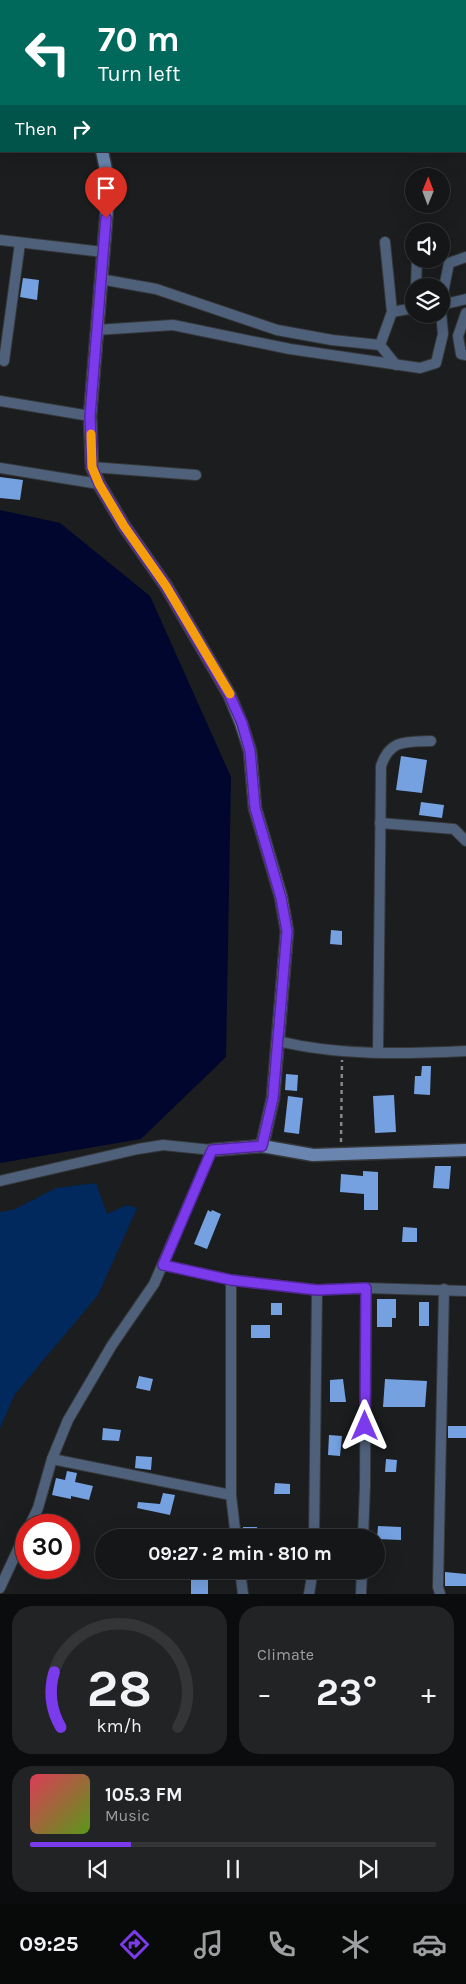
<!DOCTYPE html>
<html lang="en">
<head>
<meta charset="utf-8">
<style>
  :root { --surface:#141617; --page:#212324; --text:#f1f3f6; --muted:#9d9fa1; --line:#333536; --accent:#7c3aed }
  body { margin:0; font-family:Karla,sans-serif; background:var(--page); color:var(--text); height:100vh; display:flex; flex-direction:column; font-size:19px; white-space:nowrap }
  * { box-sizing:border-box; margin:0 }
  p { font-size:16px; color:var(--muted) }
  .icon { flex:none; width:28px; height:28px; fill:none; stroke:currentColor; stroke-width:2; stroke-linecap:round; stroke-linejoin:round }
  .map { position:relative; height:1594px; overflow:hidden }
  .sheet { display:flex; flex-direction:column; gap:12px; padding:12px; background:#0b0c0d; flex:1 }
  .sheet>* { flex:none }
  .banner { position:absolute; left:0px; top:0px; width:466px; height:152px; box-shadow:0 5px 20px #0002,0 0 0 1px var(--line); background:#00695c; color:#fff; overflow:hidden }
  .needle { width:32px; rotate:1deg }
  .buttons { position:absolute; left:405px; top:168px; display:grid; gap:10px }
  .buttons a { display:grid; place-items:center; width:45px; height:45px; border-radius:50%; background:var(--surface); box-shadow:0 5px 20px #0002,0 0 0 1px var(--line); font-size:25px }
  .speed { position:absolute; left:15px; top:1514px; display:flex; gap:10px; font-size:25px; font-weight:700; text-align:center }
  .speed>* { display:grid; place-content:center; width:65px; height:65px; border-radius:50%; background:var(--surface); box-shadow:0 5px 20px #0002,0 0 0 1px var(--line); line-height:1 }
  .speed .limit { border:8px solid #d22; background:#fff; color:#111 }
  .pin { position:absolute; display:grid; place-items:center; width:42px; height:42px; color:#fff; margin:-51px -21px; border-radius:50% 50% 50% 0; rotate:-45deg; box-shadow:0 0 5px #0007 }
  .pin .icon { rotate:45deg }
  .me { position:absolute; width:55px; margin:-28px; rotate:0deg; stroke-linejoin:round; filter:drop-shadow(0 0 4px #0008) }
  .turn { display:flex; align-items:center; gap:18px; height:105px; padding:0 15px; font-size:22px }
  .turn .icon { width:65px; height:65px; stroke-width:2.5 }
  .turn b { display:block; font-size:35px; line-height:42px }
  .then { display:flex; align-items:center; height:48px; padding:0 15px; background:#0003; gap:10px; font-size:19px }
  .big { font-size:38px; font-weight:700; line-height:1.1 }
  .sheet .card { flex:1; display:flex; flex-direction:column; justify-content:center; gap:8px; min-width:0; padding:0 18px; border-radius:20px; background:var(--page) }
  .sheet .dial { align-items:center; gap:0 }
  .dial svg { height:130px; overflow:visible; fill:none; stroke:var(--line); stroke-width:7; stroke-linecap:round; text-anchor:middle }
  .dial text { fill:var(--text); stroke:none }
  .song { display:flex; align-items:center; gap:15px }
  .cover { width:60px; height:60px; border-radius:8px; background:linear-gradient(135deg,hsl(350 70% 55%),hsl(90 70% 35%)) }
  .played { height:5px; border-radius:2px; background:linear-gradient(90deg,var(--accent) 25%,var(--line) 25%) }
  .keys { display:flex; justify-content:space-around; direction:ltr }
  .heat { display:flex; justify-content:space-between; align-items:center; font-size:28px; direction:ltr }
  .sheet .tiles { flex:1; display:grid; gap:12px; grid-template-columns:1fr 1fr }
  .card:last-child { grid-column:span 2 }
  .trip { position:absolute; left:95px; top:1529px; width:290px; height:50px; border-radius:25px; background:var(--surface); box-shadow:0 5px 20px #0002,0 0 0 1px var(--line); font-weight:700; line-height:50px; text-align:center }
  .tab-bar { display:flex; height:80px; justify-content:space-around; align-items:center; background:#080909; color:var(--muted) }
  .tab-bar .icon { width:35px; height:35px }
  .tab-bar .selected { color:var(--accent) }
  .tab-bar b { font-size:22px; color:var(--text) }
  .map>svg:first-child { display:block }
</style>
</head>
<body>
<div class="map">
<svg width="466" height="1594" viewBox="0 0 466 1594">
  <rect width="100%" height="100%" fill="#1b1d1f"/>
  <!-- green -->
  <polygon fill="#01295d" points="96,1183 107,1214 127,1205 137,1208 98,1295 15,1394 0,1428 0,1212 13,1210 56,1188"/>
  <!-- water -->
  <polygon fill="#00062d" points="0,510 60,523 150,596 231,777 226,1057 141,1139 0,1163"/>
  <!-- building -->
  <g fill="#75a1e0">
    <polygon points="23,278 39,280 37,300 20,297"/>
    <polygon points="0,477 23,480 20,500 0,498"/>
    <polygon points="401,756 427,760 422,793 396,790"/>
    <polygon points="421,802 444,805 442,818 419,815"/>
    <polygon points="331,930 342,931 342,945 330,944"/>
    <polygon points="422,1066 431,1066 430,1095 414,1094 415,1076 421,1076"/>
    <polygon points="286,1074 298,1075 297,1091 285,1090"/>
    <polygon points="394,1095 396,1132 375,1133 373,1096"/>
    <polygon points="288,1096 303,1098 299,1134 284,1132"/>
    <polygon points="435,1166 451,1166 449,1189 433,1188"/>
    <polygon points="363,1171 378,1172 378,1210 364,1210 364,1194 340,1192 341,1174 363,1176"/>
    <polygon points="208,1210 211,1212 212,1210 221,1214 207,1249 194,1244"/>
    <polygon points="403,1227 417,1228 417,1242 402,1242"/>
    <polygon points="377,1299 396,1299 396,1318 392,1318 392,1327 377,1327"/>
    <rect x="419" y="1302" width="10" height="24"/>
    <rect x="271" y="1303" width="11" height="12"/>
    <rect x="251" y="1325" width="19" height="13"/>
    <polygon points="139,1376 153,1379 150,1391 136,1388"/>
    <polygon points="343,1379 346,1402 330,1402 330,1380"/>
    <polygon points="385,1379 427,1381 425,1407 383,1407"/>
    <rect x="448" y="1426" width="18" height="12"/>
    <polygon points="103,1428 121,1430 119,1441 102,1440"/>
    <polygon points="329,1435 342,1436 340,1456 328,1455"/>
    <polygon points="136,1456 152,1457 151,1470 135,1468"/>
    <polygon points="386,1459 397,1460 396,1472 385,1472"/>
    <polygon points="67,1471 77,1473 75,1482 93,1486 89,1500 71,1496 71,1499 52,1495 56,1478 65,1480"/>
    <polygon points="275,1483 290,1484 290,1494 274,1494"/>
    <polygon points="163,1493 175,1495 170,1515 137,1508 138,1502 160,1504"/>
    <polygon points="378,1526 401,1527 401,1540 377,1539"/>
    <polygon points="243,1527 257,1527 258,1538 243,1538"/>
    <polygon points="445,1572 466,1574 466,1586 445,1586"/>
    <rect x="191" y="1579" width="17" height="15"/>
  </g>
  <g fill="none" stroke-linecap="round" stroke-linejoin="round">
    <defs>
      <g id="street">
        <polyline points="322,0 323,1"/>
        <polyline points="0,240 103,252"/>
        <polyline points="385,242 392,312"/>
        <polyline points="100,279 156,289 277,330 332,340 380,345 396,365"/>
        <polyline points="416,286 417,259"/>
        <polyline points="441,303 449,263 466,257"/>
        <polyline points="441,305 466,299"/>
        <polyline points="466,313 458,336 461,354 466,355"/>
        <polyline points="96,330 173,325 290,349 420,368 436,363 443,334 441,312"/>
        <polyline points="380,345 392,312 414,308"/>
        <polyline points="4,361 20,243"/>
        <polyline points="0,401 90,416"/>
        <polyline points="92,467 196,475"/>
        <polyline points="0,468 99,484"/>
        <polyline points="380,823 454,829 466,841"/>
        <path d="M278 1041C339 1056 404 1054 466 1051"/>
        <path d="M378 1052 381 766C390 739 406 742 431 741"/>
        <polyline points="0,1181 138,1149 163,1145 212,1150 154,1284 112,1345 68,1420 52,1459 38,1508 30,1525"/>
        <polyline points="163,1265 231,1280 317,1290 366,1288 466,1291"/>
        <polyline points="231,1280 231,1495"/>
        <polyline points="52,1459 231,1495 236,1538"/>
        <polyline points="314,1538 317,1290"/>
        <polyline points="363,1538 365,1486 366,1288"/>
        <polyline points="240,1570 243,1594"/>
        <polyline points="0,1588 26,1532"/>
        <polyline points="309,1594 313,1570"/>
        <polyline points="361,1594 362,1570"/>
        <polyline points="440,1594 438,1587 444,1289"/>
      </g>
      <g id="secondary">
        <polyline points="26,0 26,1"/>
        <polyline points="102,151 109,184 90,416 92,467 99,484 124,526 166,586 229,694 241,723 250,751 255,808 281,897 287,931 273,1098 262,1146 313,1155 466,1150"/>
        <polyline points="212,1150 262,1146"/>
      </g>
    </defs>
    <!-- street casing -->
    <use href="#street" stroke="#353739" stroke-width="12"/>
    <!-- secondary casing -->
    <use href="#secondary" stroke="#353739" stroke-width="15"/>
    <!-- path -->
    <polyline stroke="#86888a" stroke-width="2.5" stroke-dasharray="4 4" stroke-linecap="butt" points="341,1142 342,1060"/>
    <!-- street -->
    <use href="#street" stroke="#4e607a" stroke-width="10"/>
    <!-- secondary -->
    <use href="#secondary" stroke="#6a86b0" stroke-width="12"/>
  </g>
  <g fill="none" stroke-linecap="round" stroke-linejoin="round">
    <defs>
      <polyline id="route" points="106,218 90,416 92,467 99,484 124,526 166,586 229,694 242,723 250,751 255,808 281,898 287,931 273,1098 262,1146 212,1150 163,1265 231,1280 317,1290 366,1288 365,1426"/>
    </defs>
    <!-- route casing -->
    <use href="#route" stroke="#51269a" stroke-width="12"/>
    <!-- route -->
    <use href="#route" stroke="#7c3aed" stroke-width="9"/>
    <!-- slow -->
    <polyline stroke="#f59e0b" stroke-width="9" points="91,434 92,467 99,484 124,526 166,586 230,694"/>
  </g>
</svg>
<div class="buttons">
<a><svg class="needle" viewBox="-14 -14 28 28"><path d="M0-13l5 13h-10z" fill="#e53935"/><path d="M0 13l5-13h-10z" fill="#9d9fa1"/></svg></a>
<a><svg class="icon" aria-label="sound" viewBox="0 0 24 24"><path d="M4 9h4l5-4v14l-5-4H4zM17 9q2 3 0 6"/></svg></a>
<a><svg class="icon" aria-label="layers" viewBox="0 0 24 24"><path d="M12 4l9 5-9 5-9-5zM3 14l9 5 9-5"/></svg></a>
</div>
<div class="speed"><div class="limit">30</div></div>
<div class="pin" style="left:106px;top:218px;background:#d93025"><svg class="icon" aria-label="arrive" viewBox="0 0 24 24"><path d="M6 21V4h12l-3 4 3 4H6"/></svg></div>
<svg class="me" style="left:365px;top:1426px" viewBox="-20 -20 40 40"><path d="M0-17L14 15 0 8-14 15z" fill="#7c3aed" stroke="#fff" stroke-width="4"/></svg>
<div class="trip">09:27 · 2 min · 810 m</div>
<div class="banner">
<div class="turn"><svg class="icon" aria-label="left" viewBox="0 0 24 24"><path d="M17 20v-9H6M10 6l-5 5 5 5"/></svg><div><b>70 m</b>Turn left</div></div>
<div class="then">Then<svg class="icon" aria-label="right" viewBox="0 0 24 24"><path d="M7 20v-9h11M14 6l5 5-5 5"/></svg></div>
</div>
</div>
<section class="sheet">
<div class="tiles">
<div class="card dial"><svg viewBox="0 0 100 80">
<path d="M14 69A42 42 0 1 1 86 69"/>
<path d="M14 69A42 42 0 0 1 10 35" stroke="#7c3aed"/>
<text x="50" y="56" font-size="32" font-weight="700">28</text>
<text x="50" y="72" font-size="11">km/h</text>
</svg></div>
<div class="card"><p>Climate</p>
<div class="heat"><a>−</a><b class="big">23°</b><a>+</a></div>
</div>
<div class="card">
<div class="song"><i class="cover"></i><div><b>105.3 FM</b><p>Music</p></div></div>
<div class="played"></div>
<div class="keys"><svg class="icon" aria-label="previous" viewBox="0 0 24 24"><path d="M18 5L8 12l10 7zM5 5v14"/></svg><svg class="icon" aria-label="pause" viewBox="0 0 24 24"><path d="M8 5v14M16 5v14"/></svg><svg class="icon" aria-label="next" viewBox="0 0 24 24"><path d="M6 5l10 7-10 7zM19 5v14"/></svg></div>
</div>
</div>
</section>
<nav class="tab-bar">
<b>09:25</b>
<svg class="icon selected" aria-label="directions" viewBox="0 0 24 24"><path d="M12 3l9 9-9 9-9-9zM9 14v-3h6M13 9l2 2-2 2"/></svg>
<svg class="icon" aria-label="music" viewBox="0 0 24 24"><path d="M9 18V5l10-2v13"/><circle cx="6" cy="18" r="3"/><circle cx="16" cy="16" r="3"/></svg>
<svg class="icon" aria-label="phone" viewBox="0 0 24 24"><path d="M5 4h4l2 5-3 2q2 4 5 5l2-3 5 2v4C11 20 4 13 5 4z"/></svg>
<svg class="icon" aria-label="climate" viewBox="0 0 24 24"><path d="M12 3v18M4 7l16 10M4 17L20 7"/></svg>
<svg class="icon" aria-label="car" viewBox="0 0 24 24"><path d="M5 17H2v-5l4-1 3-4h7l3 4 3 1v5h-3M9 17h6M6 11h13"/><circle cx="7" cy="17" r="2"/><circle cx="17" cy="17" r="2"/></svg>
</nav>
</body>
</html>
